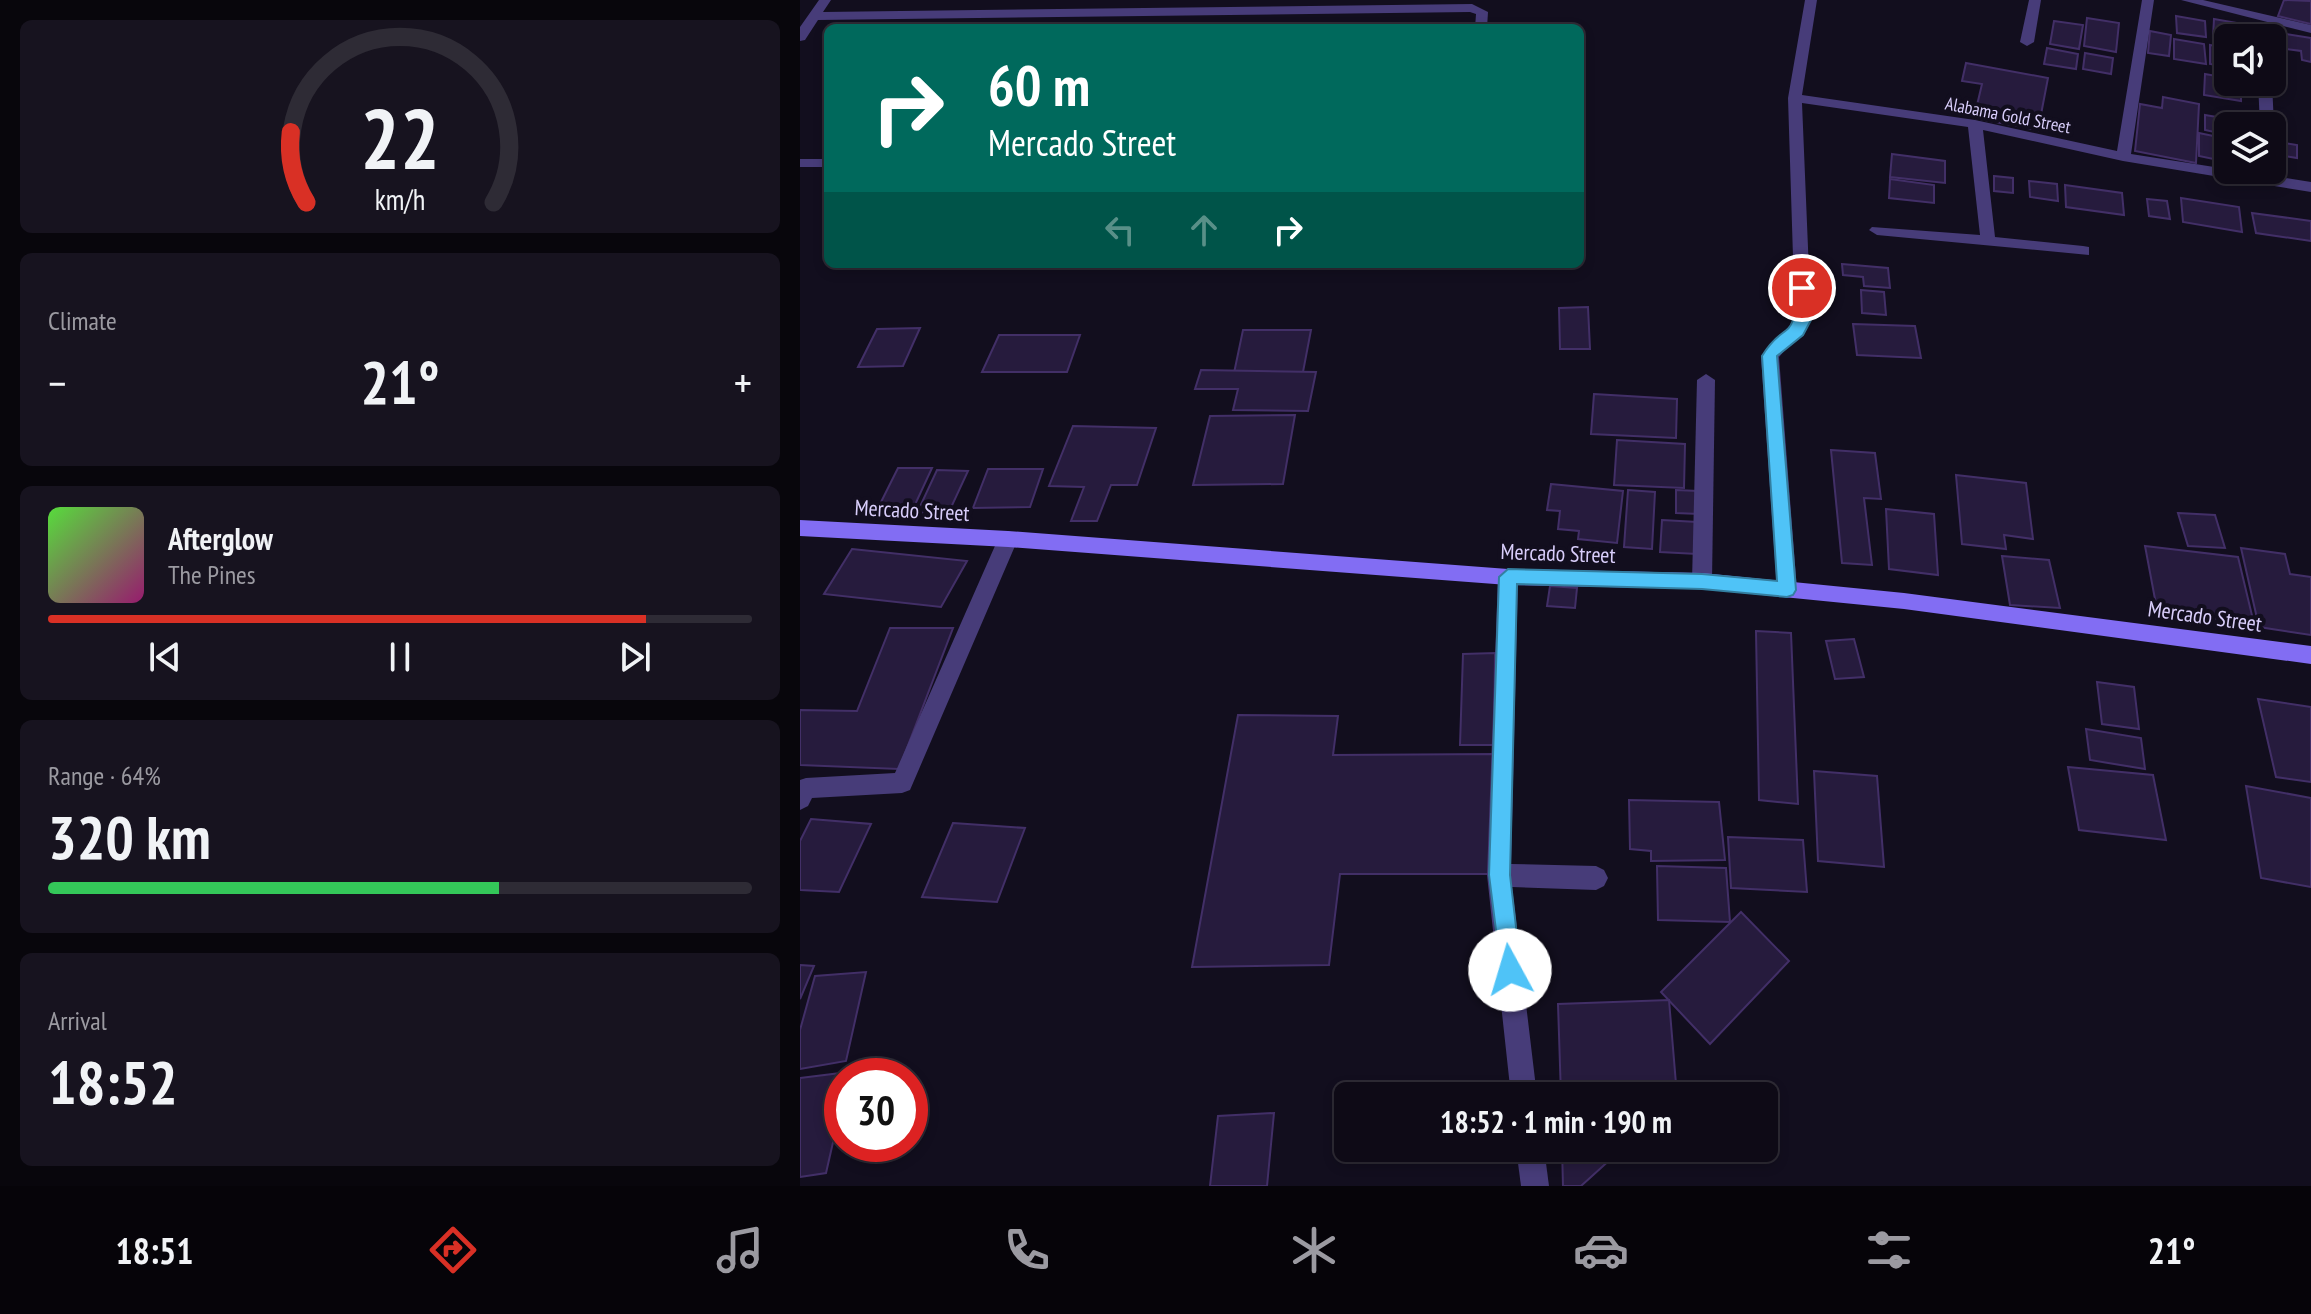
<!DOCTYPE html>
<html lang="en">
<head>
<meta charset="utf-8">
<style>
  :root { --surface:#0e0a16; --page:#17131f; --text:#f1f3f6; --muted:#9b9aa1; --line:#2e2b35; --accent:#d93025 }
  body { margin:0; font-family:"PT Sans Narrow",sans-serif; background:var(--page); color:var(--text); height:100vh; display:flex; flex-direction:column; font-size:30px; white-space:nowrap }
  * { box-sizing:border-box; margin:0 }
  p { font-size:26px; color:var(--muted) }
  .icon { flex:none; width:44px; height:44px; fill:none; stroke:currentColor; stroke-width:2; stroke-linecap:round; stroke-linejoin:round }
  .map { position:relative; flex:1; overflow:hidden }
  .details { display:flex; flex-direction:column; gap:20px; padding:20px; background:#08060c; width:800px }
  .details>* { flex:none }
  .top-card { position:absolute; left:24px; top:24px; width:760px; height:244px; border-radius:12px; box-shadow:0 4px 12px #0003,0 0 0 2px var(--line); background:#00695c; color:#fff; overflow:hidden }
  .tools { position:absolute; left:1414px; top:24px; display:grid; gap:16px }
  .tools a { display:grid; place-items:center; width:72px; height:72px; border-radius:12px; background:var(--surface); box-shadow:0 4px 12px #0003,0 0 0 2px var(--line); font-size:40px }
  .speed { position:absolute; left:24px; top:1058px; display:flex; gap:16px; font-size:40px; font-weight:700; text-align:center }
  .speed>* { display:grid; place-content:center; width:104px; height:104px; border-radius:50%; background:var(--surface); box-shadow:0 4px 12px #0003,0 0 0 2px var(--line); line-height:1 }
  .speed .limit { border:12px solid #d22; background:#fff; color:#111 }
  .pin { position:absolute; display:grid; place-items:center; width:68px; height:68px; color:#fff; margin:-34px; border:4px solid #fff; border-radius:50%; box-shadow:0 2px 8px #0007 }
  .me { position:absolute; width:88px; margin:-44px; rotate:354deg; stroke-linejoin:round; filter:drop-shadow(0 0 6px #0008) }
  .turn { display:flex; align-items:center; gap:28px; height:168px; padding:0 32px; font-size:36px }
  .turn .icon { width:104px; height:104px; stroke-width:2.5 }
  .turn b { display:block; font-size:56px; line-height:68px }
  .lanes { display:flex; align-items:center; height:76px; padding:0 32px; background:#0003; justify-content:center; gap:40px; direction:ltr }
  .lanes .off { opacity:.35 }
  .big { font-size:60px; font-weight:600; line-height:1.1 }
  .details .tile { flex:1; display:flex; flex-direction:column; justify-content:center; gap:12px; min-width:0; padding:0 28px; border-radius:12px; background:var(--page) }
  .details .dial { align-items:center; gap:0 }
  .dial svg { height:208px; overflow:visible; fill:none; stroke:var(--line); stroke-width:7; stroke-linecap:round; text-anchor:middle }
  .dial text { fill:var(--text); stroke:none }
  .song { display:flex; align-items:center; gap:24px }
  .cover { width:96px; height:96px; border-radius:12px; background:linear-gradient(135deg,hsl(110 70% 55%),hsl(320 70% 35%)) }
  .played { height:8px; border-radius:4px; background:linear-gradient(90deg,var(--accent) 85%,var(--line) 85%) }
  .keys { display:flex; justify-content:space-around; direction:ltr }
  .heat { display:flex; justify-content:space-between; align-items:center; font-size:44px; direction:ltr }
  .charge { height:12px; border-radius:6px; background:linear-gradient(90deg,#34c759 64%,var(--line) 0) }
  .trip { position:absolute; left:534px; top:1082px; width:444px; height:80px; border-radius:12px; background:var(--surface); box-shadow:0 4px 12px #0003,0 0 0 2px var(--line); font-weight:600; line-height:80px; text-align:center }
  .tabs { display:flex; height:128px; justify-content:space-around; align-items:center; background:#060409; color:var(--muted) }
  .tabs .icon { width:56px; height:56px }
  .tabs .current { color:var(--accent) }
  .tabs b { font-size:36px; color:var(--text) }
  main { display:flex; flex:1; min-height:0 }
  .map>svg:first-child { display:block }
</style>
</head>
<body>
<main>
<section class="details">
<div class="tile dial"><svg viewBox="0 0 100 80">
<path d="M14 69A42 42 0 1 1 86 69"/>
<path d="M14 69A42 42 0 0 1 8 42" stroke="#d93025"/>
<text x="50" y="56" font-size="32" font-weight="700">22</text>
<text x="50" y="72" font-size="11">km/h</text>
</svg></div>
<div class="tile"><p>Climate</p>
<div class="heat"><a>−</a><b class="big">21°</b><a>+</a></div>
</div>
<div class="tile">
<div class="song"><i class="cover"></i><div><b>Afterglow</b><p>The Pines</p></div></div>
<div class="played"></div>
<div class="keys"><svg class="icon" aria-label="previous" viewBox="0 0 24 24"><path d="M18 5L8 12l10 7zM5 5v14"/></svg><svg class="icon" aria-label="pause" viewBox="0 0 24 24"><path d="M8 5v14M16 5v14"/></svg><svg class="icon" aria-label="next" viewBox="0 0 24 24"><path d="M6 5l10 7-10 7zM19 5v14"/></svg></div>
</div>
<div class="tile"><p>Range · 64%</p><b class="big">320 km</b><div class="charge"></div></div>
<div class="tile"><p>Arrival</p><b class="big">18:52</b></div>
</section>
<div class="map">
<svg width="1511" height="1186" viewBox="0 0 1511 1186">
  <rect width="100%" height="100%" fill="#120e1e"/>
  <!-- building -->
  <g fill="#261b3d" stroke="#422f67" stroke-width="2">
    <polygon points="1484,0 1511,1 1511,24 1478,16"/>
    <polygon points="1376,16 1405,21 1406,37 1377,33"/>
    <polygon points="1287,18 1319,23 1316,52 1284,46"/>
    <polygon points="1414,19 1443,24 1442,38 1413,37"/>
    <polygon points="1254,21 1283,25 1279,49 1250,44"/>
    <polygon points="1350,31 1371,35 1369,56 1348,53"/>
    <polygon points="1480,33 1511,38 1511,62 1502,60 1501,51 1479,48"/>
    <polygon points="1374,39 1404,44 1406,64 1374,59"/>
    <polygon points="1410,45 1428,48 1428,67 1410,64"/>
    <polygon points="1247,48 1278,54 1276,69 1244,64"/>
    <polygon points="1285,53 1313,58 1311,74 1283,69"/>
    <polygon points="1166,63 1248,78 1238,130 1174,118 1182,84 1162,81"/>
    <polygon points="1405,74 1428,78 1428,82 1441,82 1441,101 1404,95"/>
    <polygon points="1363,97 1399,104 1396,163 1335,151 1340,104 1362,108"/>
    <polygon points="1405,115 1441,121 1441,126 1428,126 1428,135 1405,130"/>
    <polygon points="1399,133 1428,139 1428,162 1399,156"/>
    <polygon points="1479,142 1497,145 1497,158 1479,155"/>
    <polygon points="1092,154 1145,161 1145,183 1090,177"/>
    <polygon points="1194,176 1213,178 1213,193 1194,191"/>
    <polygon points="1090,179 1134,185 1134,203 1089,198"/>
    <polygon points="1229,181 1257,184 1258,201 1230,197"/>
    <polygon points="1265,185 1322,193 1324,215 1266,207"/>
    <polygon points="1381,198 1439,207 1442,232 1383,222"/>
    <polygon points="1347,199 1367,201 1370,219 1349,216"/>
    <polygon points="1452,213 1511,221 1511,241 1456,233"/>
    <polygon points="1042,264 1088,268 1090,288 1064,286 1063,277 1043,275"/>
    <polygon points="1061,290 1084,292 1086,315 1062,313"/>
    <polygon points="788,307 790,349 760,349 759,308"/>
    <polygon points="1053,324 1115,326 1121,358 1057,355"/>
    <polygon points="120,328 103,366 58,367 77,329"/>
    <polygon points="443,330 511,330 503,372 434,373"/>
    <polygon points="199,335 280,335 267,372 182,372"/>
    <polygon points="401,370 516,372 508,411 433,410 438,389 395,389"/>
    <polygon points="794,394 877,399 876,438 791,434"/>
    <polygon points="495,415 483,484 393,485 410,416"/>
    <polygon points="273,426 356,428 337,485 311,485 297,521 271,521 284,487 249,486"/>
    <polygon points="817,440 885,444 884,488 814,485"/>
    <polygon points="1031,450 1075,453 1081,499 1064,498 1072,565 1042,563"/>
    <polygon points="98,468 132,468 113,509 78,508"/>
    <polygon points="188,469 243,469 230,507 173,508"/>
    <polygon points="137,470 168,471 148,514 117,513"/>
    <polygon points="1156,475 1226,483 1233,539 1204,535 1206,549 1162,544"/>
    <polygon points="751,484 823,491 817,543 778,539 779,531 758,529 760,511 747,510"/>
    <polygon points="828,490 855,492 852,549 824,547"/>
    <polygon points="876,490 898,491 899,514 876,513"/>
    <polygon points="1086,509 1134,514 1138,575 1089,569"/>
    <polygon points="1378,513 1415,515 1425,548 1388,546"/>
    <polygon points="862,520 897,522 897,554 860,552"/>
    <polygon points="1345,546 1438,557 1455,628 1358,615"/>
    <polygon points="1441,548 1485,554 1490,574 1511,577 1511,635 1459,627"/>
    <polygon points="52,549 167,561 141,607 24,594"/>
    <polygon points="1202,556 1249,560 1260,608 1210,605"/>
    <polygon points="750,586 777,588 775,608 747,606"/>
    <polygon points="90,628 153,628 99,769 0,765 0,710 57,711"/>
    <polygon points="956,631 991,633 998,804 959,800"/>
    <polygon points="1054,639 1064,677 1035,679 1026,641"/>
    <polygon points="695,653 694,745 660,745 663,654"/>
    <polygon points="1297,682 1334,687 1339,729 1302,724"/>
    <polygon points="1458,699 1511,707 1511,782 1476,777"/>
    <polygon points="438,715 538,716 533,755 695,754 691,874 540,874 529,965 392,967"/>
    <polygon points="1286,729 1341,738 1345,769 1290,760"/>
    <polygon points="1268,767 1353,775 1366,840 1279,830"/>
    <polygon points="1014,771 1077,776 1084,867 1018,861"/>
    <polygon points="1446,786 1511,798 1511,887 1461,878"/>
    <polygon points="829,800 919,802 925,860 851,861 851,851 830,849"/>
    <polygon points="11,819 71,824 39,892 0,890 0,841"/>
    <polygon points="153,823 225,828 197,902 122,897"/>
    <polygon points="928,837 1003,840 1007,892 931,888"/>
    <polygon points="857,866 926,868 930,922 858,920"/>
    <polygon points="941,912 989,961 910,1044 861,992"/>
    <polygon points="0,965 14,966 0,999"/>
    <polygon points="66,972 46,1061 0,1069 0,1030 15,976"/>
    <polygon points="869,1000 877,1096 761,1096 758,1004"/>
    <polygon points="49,1072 48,1076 42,1076 42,1103 26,1173 0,1177 0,1078"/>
    <polygon points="474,1113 467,1186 410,1186 418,1116"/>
    <polygon points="762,1148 823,1148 781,1186 763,1186"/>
  </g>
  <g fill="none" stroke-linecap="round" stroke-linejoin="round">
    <!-- street -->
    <g fill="#473c79" fill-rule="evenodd">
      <polygon points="19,0 31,0 23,12 672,4 688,12 687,28 675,28 676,14 670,12 18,20 5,40 0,41 0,27"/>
      <polygon points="1005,0 1017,0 1002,95 1175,120 1317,151 1342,0 1354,0 1331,154 1511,182 1511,192 1323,161 1183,130 1195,237 1283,246 1289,247 1289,255 1077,235 1069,230 1072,227 1180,235 1168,127 1002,103 1011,320 979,357 997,590 994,596 987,598 980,596 977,590 961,356 995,320 988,98"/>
      <polygon points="1229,0 1241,0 1234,42 1227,46 1220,42"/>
      <polygon points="1381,0 1403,0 1511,25 1511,33"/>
      <polygon points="1458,82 1472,82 1474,126 1472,129 1472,126 1460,126"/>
      <rect x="0" y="159" width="28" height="8"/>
      <polygon points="906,374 915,380 912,581 909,587 895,587 892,581 897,380"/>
      <polygon points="208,531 215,534 218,539 110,790 102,793 12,798 8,806 0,810 0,780 6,778 95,773 198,539 201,534"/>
      <polygon points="708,569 715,571 718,577 711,864 796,866 804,870 808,878 804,886 796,890 712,887 737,1096 711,1096 687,875 698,577 701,571"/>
      <polygon points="716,1148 744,1148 749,1186 721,1186"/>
    </g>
    <!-- secondary -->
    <polygon fill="#826df3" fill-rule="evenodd" points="0,520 208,531 708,569 902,573 1104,593 1511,646 1511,664 1104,609 902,589 708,585 208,547 0,536"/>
  </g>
  <!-- route -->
  <path fill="#4fc3f7" stroke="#337fa1" stroke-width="2" d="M1002 283 1009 288 1011 320 1003 335 977 356 996 590 993 595 987 597 902 589 717 584 710 875 721 970 718 978 710 981 702 978 689 875 699 577 708 569 902 574 977 581 962 356C985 318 996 345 995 288Z"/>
  <g text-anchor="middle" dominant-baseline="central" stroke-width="8" stroke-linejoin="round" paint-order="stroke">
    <!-- far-street labels -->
    <g font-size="18" fill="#d9cefb" stroke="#120e1e">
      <text transform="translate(1208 115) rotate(11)">Alabama Gold Street</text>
    </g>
    <!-- street labels -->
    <g font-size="22" fill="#d9cefb" stroke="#120e1e">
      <text transform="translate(112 510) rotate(3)">Mercado Street</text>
      <text transform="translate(758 553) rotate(2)">Mercado Street</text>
      <text transform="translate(1405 616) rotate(8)">Mercado Street</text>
    </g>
  </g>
</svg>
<div class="tools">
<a><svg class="icon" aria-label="sound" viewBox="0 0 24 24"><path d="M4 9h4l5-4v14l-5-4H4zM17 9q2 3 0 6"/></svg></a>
<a><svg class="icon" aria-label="layers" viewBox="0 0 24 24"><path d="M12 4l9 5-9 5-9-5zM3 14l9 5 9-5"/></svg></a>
</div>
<div class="speed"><div class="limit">30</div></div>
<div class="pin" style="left:1002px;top:288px;background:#d93025"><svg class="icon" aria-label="arrive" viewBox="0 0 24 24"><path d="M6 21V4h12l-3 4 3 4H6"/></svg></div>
<svg class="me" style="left:710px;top:970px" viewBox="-20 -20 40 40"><circle r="19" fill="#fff"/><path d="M0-13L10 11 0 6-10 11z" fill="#4fc3f7"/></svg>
<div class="trip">18:52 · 1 min · 190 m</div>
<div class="top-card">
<div class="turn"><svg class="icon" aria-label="right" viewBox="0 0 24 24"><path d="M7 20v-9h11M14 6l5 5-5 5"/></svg><div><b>60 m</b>Mercado Street</div></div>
<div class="lanes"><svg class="icon off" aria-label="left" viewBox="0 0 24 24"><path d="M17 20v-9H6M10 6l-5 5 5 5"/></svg><svg class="icon off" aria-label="ahead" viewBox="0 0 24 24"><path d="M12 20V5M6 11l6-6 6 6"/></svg><svg class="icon" aria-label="right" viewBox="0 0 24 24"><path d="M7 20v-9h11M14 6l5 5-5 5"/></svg></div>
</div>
</div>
</main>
<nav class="tabs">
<b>18:51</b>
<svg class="icon current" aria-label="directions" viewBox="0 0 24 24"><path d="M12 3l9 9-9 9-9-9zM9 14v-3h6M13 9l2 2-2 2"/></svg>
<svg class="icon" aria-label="music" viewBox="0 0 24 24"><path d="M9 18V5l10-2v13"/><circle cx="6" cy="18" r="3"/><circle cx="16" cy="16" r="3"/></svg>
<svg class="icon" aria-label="phone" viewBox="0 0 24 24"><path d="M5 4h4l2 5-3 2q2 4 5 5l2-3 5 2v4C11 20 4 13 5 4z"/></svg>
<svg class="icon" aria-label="climate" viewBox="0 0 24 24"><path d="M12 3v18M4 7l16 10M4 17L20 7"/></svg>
<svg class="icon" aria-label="car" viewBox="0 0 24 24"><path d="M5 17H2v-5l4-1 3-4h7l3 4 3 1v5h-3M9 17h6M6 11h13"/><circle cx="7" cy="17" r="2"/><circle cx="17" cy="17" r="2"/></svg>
<svg class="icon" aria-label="filters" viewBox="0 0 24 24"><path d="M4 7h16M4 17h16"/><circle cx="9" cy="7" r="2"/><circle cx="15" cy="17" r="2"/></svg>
<b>21°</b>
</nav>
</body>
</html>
